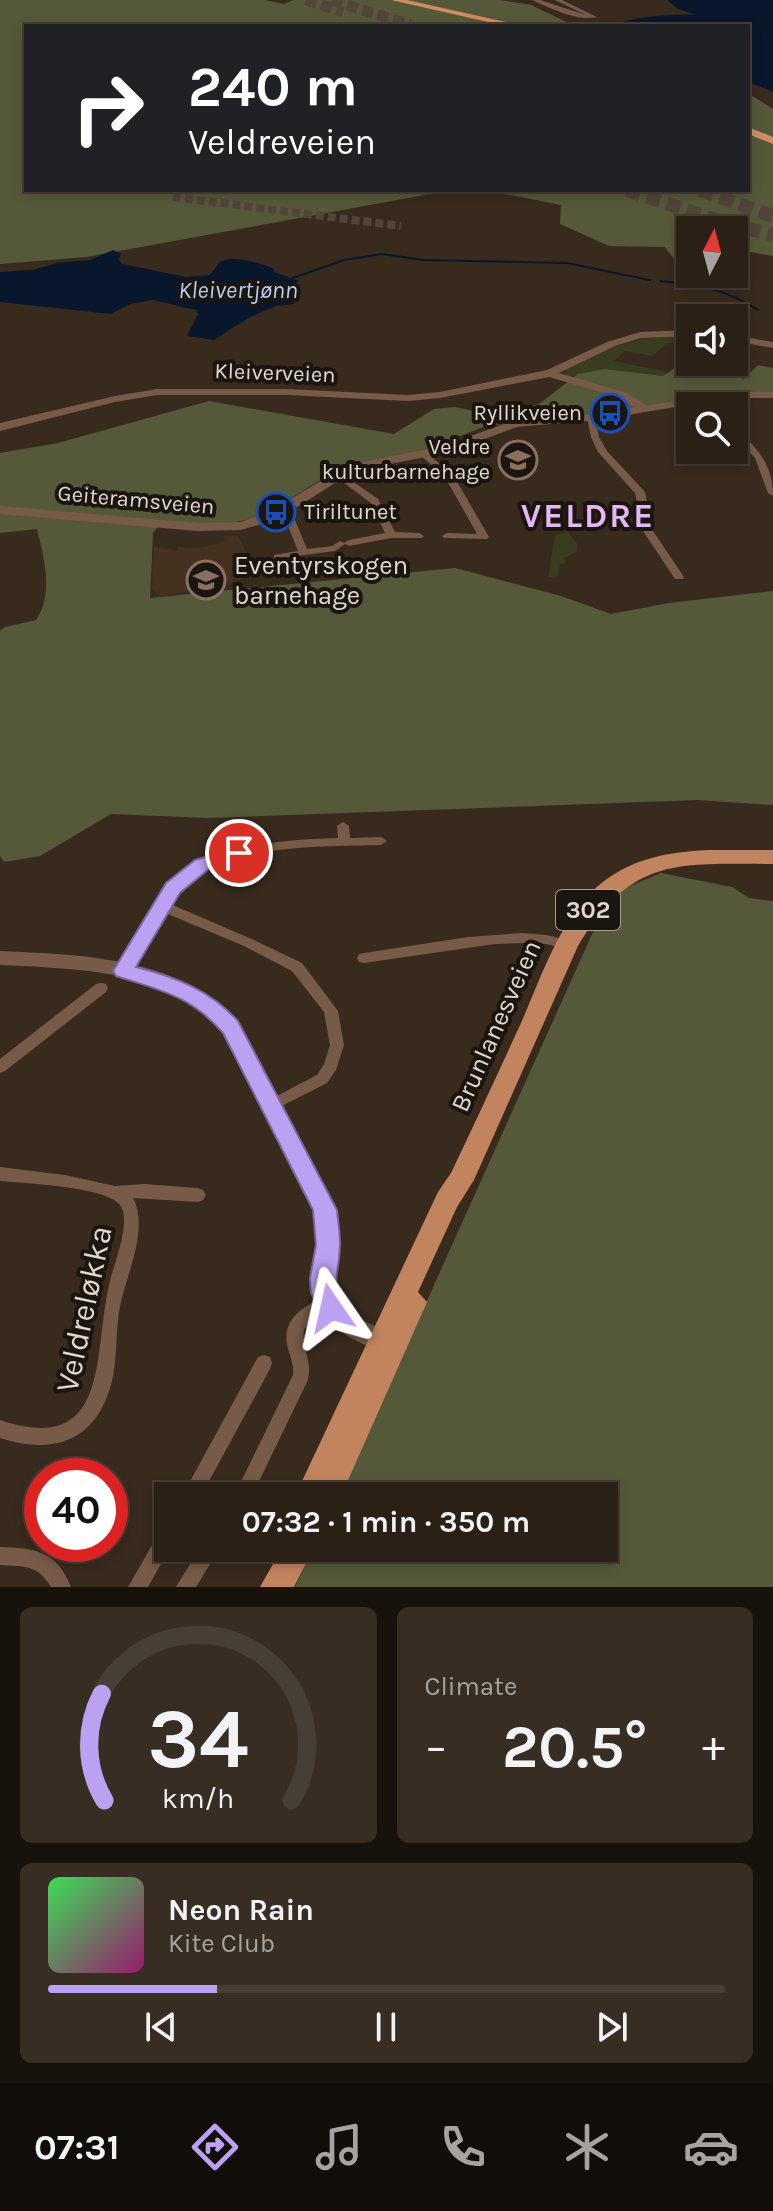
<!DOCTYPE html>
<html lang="en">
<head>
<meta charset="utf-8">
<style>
  :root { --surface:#2b2016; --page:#372d23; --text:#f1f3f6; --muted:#a6a3a1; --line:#473e35; --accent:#bca0f2 }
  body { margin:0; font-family:Karla,sans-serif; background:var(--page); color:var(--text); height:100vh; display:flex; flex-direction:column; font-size:30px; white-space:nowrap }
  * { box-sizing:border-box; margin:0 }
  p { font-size:26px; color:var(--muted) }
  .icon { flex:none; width:44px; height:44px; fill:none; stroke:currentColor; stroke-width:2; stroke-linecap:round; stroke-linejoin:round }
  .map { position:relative; height:1587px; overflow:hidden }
  .details { display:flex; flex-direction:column; gap:20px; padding:20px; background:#18120c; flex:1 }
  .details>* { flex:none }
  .top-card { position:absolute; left:24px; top:24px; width:726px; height:168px; border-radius:0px; box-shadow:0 4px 12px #0003,0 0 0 2px var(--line); background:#202124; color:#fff; overflow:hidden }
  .needle { width:52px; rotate:6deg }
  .buttons { position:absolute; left:676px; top:216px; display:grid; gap:16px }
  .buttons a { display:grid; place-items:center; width:72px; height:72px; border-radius:0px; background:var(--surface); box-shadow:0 4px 12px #0003,0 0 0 2px var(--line); font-size:40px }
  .speed { position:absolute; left:24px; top:1458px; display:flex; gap:16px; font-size:40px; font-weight:700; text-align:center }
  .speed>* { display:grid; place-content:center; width:104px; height:104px; border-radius:50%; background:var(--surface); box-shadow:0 4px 12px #0003,0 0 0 2px var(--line); line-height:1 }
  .speed .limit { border:12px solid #d22; background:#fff; color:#111 }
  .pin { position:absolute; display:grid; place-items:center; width:68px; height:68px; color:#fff; margin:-34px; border:4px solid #fff; border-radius:50%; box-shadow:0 2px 8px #0007 }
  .me { position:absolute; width:88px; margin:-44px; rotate:349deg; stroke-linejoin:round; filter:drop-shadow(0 0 6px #0008) }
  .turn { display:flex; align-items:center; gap:28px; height:168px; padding:0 32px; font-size:36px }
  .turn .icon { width:104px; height:104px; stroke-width:2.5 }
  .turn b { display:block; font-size:56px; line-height:68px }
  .big { font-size:60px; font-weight:700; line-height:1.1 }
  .details .tile { flex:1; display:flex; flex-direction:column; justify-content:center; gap:12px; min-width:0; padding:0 28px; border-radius:12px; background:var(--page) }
  .details .dial { align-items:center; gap:0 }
  .dial svg { height:208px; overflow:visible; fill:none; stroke:var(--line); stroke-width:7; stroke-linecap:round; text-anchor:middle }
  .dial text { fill:var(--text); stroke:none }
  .song { display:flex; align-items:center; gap:24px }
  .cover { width:96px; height:96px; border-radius:12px; background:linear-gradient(135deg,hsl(130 70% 55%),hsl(320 70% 35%)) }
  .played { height:8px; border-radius:4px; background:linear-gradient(90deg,var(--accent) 25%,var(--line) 25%) }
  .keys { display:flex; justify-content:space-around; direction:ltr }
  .heat { display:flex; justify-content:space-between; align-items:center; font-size:44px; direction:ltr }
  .details .tiles { flex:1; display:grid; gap:20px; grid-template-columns:1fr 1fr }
  .tile:last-child { grid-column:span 2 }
  .trip { position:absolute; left:154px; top:1482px; width:464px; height:80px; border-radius:0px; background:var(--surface); box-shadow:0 4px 12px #0003,0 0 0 2px var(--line); font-weight:700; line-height:80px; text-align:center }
  .tab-bar { display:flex; height:128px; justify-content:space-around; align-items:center; background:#110d09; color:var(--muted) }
  .tab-bar .icon { width:56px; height:56px }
  .tab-bar .active { color:var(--accent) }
  .tab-bar b { font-size:36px; color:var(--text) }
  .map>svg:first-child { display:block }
</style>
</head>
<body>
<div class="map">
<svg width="773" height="1587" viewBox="0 0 773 1587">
  <rect width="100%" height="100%" fill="#392a1e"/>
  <!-- built -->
  <polygon fill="#453120" points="223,536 238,536 258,576 160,597 152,588 154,547 177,550 178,547 197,548 225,542"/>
  <!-- green -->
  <g fill="#3a3c20">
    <path d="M690 335V338L666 344 652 356 625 351 614 361 668 372 663 376 605 369 570 379 565 374 566 370C615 344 634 337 690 335Z"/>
    <polygon points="568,532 578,545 576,552 564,558 566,563 560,564 558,576 548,577 555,535"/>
  </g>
  <!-- forest -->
  <g fill="#565939">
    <polygon points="0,0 265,0 284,4 293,0 500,0 531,5 575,26 26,26 26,190 452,190 86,257 0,264"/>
    <polygon points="748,93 773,109 773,256 750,252 734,258 734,230 690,230 690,267 675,260 665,247 609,246 560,224 561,205 485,190 748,190"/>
    <path d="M682 363 744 379 758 365 773 368V393L737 391 646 408 486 426 424 450 325 477 261 517 219 525 161 523 153 533 150 598 455 568 561 596 611 614 669 603 773 591V805L697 800 208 818 111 814 40 856 4 862 0 856V631L5 627 36 620C54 594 44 558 37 529L0 533V453L58 443 209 401 394 434 434 409 455 407 496 416 539 404 578 374 605 369 663 376Z"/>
    <polygon points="661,873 732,887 749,898 773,901 773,1587 295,1587 314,1548 604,1548 604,1496 339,1496 598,921 625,888"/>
  </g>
  <!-- water -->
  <g fill="#09172d">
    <path d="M667 0H773V92L748 82V26L616 25C627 17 680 13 696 15L678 9Z"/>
    <path d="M113 250 121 254 119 260 122 264 186 277 209 275C213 272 215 268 218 264 229 253 260 263 273 268L274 272 299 281 283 289 295 304 276 306 250 317 214 340 187 336 198 314 196 310 153 300 130 304 111 314 0 302V272L33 270 57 263 90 260Z"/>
  </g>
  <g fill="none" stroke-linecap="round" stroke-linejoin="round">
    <!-- stream -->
    <g stroke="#09172d" stroke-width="2">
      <polyline points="293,278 344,260 382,254 423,260 567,263 650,280"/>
      <path d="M660 281C696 284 728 290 758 310"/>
    </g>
    <!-- minor-tunnel -->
    <polyline stroke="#524439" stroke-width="8" stroke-dasharray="8 4" stroke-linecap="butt" points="173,197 401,226"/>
    <!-- motorway-tunnel-far1 -->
    <g stroke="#524439" stroke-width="11" stroke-dasharray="11 5" stroke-linecap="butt">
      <polyline points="306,0 343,12"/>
      <polyline points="332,0 413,26"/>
    </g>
    <!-- motorway-tunnel -->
    <g stroke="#524439" stroke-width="14" stroke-dasharray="14 7" stroke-linecap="butt">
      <polyline points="627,190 716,220 773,235"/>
      <polyline points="700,190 773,216"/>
    </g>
    <!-- minor -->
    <g fill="#785a48" fill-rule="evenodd">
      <path d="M532 0H540L586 15 555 0H562L597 17C578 22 550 8 532 0Z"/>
      <polygon points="731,392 773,392 773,398 731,398 645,412 641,409 645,406"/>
      <polygon points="591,415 595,418 599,437 607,451 645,492 653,531 684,577 683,579 675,579 643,531 635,493 598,452 591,437 587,418"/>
      <path d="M734 427 737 428C758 450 773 464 773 496L768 493 755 458 734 435Z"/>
      <polygon points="424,451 452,473 489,537 487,539 444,538 442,536 447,533 477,534 445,477 419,454"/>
      <polygon points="339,472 378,499 395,532 419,533 424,536 422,538 391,538 349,546 345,544 335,551 274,559 274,555 298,551 286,521 276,512 281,509 295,520 307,549 332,546 340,541 344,543 349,540 385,533 371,503 336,477 336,473"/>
      <path d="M343 822 349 826 350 838 381 837 387 841 381 845C316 847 208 842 168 903L254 940 302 963 338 1011 344 1045 336 1070 327 1083 272 1111 267 1109 265 1105 267 1101 317 1075 324 1064 330 1045 324 1012 292 971 244 946 163 912 128 975H118L116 971 162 892C199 844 281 840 338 838L337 826Z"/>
      <polygon points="522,933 546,935 573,941 575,944 573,947 568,949 546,944 522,943 495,944 364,963 359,962 357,958 359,954 364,953 468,937"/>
      <polygon points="101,983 106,984 108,988 106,992 5,1071 0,1073 0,1059 96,984"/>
      <path d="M0 1167 65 1175 115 1186 144 1184 198 1188 203 1190 206 1195 203 1200 198 1202 133 1198C149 1229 127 1273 120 1306 115 1332 118 1360 111 1385 95 1442 53 1455 0 1438V1420C113 1458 92 1351 110 1281 114 1263 133 1219 119 1204 105 1187 24 1183 0 1181Z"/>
      <path d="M328 1296 334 1298 336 1303C331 1313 313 1317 304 1330 301 1349 314 1363 307 1382L252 1496H234L293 1375C294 1363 289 1355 287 1344 282 1317 307 1304 328 1296Z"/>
      <polygon points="264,1355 270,1357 272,1363 270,1369 201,1496 182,1496 258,1357"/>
      <polygon points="168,1525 168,1548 170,1548 148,1587 128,1587 162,1528"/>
      <path d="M0 1547C35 1548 57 1551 71 1587H51C37 1564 25 1567 0 1565Z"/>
      <polygon points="200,1548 220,1548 196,1587 176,1587"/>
    </g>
    <!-- tertiary -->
    <g fill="#785a48" fill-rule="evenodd">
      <polygon points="690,330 690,336 641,338 615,346 559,373 627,393 649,407 649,411 610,419 517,427 450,452 365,469 343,478 278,519 241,530 198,531 0,514 0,506 198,523 240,522 268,513 335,472 358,463 443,446 515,420 610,413 635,407 607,394 549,377 440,398 408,401 287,395 157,395 115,402 0,431 0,423 115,396 157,389 287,389 408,395 440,392 547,370 607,342 640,332"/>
      <polygon points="734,335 773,342 773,348 734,341"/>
      <path d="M0 951C87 955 201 957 250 1042L331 1198C335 1210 339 1222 339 1235 338 1254 328 1277 337 1296 349 1323 391 1326 399 1344L396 1351 388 1354C365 1345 336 1335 322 1312 302 1279 325 1246 315 1211 306 1182 289 1156 274 1129 261 1104 250 1078 237 1052 190 970 85 969 0 965Z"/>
    </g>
    <!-- primary -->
    <g fill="#c1845e" fill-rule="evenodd">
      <path d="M707 850H773V864C678 864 632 856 578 946L474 1180 457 1207 418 1292 427 1302 341 1496H295L438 1192 451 1173C475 1123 498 1073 521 1023 542 976 561 914 604 881 635 858 669 852 707 850Z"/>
      <polygon points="282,1548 314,1548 294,1587 260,1587"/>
    </g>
    <!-- trunk -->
    <g fill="#d08c62" fill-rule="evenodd">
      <polygon points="391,0 407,0 523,26 506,26"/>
      <polygon points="748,127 773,137 773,144 748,134"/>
    </g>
  </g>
  <!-- route -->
  <path fill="#bca0f2" stroke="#7a689d" stroke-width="2" d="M239 847 246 849 248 853 246 858 209 869 180 893 136 967C176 977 210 990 238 1021L337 1210C338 1221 340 1232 340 1243 340 1271 330 1279 343 1308L339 1316 331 1319 322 1316 311 1293 310 1278 316 1245 313 1210 223 1033C191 996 160 990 116 976L113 971 166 883 195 860Z"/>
  <!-- icons -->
  <defs>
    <symbol id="bus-ring" viewBox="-11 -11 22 22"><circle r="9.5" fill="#1b150f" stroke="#1a4fb4" stroke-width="1.5"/><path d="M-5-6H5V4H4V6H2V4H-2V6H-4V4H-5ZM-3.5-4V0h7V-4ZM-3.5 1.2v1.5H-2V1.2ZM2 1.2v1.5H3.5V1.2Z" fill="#1a4fb4"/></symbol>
    <symbol id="school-ring" viewBox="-11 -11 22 22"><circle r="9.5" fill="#1b150f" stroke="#8d6e63" stroke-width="1.5"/><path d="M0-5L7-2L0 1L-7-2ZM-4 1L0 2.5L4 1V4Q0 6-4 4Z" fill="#8d6e63"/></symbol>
  </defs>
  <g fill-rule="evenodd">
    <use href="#bus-ring" x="588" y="391" width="44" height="44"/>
    <use href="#school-ring" x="496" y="438" width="44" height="44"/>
    <use href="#bus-ring" x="254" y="490" width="44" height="44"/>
    <use href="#school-ring" x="184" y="558" width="44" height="44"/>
  </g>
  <g text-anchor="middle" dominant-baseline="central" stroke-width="8" stroke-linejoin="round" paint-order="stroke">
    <!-- far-street labels -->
    <g font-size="22" fill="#e1d7cf" stroke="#1b150f">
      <text transform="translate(275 373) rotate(2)">Kleiverveien</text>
      <text transform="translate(136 500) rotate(5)">Geiteramsveien</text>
    </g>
    <!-- far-poi labels -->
    <g font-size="22" fill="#e1d7cf" stroke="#1b150f" text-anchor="end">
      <text x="582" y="413">Ryllikveien</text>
      <text x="490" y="447">Veldre<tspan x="490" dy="25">kulturbarnehage</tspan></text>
      <text x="304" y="512" text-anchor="start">Tiriltunet</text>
    </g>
    <!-- far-water labels -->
    <g font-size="24" font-style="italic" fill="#b4cdf5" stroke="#1b150f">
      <text x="238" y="290">Kleivertjønn</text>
    </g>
    <!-- shield labels -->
    <rect fill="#1b150f" stroke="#a69d95" stroke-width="2" x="556" y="890" width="64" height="40" rx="6"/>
    <g font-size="24" font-weight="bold" fill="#e1d7cf">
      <text x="588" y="910">302</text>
    </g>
    <!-- poi labels -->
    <g font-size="26" fill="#e1d7cf" stroke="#1b150f" text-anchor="start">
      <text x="234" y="565">Eventyrskogen<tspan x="234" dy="30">barnehage</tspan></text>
    </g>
    <!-- street labels -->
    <g font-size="26" fill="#e1d7cf" stroke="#1b150f">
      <text transform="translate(496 1026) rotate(-66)">Brunlanesveien</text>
    </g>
    <!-- near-street labels -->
    <g font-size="32" fill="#e1d7cf" stroke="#1b150f">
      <text transform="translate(84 1309) rotate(-78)">Veldreløkka</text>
    </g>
    <!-- district labels -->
    <g font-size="34" font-weight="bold" letter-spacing="2" fill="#e5b6f5" stroke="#1b150f">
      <text x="588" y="516">VELDRE</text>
    </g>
  </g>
</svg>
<div class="buttons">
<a><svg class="needle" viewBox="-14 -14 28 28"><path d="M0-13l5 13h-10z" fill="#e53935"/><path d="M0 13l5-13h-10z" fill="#a6a3a1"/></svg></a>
<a><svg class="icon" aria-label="sound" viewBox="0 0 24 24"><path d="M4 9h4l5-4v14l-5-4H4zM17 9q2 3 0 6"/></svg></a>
<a><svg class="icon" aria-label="search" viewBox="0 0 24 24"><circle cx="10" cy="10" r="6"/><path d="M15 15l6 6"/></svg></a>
</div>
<div class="speed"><div class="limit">40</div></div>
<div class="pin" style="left:239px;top:853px;background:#d93025"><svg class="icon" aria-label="arrive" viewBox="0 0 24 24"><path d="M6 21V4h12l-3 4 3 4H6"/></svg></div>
<svg class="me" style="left:331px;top:1308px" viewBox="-20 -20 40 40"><path d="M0-17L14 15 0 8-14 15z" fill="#bca0f2" stroke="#fff" stroke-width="4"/></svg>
<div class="trip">07:32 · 1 min · 350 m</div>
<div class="top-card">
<div class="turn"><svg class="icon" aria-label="right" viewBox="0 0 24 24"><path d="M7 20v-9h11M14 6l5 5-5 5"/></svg><div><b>240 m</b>Veldreveien</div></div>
</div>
</div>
<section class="details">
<div class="tiles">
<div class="tile dial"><svg viewBox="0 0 100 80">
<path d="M14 69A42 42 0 1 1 86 69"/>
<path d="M14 69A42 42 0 0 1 13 28" stroke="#bca0f2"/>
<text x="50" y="56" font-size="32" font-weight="700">34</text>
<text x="50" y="72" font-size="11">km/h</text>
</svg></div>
<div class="tile"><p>Climate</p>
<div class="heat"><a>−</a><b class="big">20.5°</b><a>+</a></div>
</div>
<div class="tile">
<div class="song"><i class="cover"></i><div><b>Neon Rain</b><p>Kite Club</p></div></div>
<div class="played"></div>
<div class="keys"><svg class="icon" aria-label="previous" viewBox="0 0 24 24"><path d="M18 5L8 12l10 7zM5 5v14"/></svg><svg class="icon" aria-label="pause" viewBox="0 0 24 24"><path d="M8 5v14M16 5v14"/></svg><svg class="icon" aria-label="next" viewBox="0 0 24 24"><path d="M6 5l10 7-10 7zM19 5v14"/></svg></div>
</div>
</div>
</section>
<nav class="tab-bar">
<b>07:31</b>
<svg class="icon active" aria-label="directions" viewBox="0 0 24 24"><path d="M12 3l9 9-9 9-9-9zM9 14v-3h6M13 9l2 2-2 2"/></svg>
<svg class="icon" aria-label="music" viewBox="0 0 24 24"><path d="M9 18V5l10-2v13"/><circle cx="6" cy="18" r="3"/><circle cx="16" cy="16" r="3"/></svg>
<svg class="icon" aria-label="phone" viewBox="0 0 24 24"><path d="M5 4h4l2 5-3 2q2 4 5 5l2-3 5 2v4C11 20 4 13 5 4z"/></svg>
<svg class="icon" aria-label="climate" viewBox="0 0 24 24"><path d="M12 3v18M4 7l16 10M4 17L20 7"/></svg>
<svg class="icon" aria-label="car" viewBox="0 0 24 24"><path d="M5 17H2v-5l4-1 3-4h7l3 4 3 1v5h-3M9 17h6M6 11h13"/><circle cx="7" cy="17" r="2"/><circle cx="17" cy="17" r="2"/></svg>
</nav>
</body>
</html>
